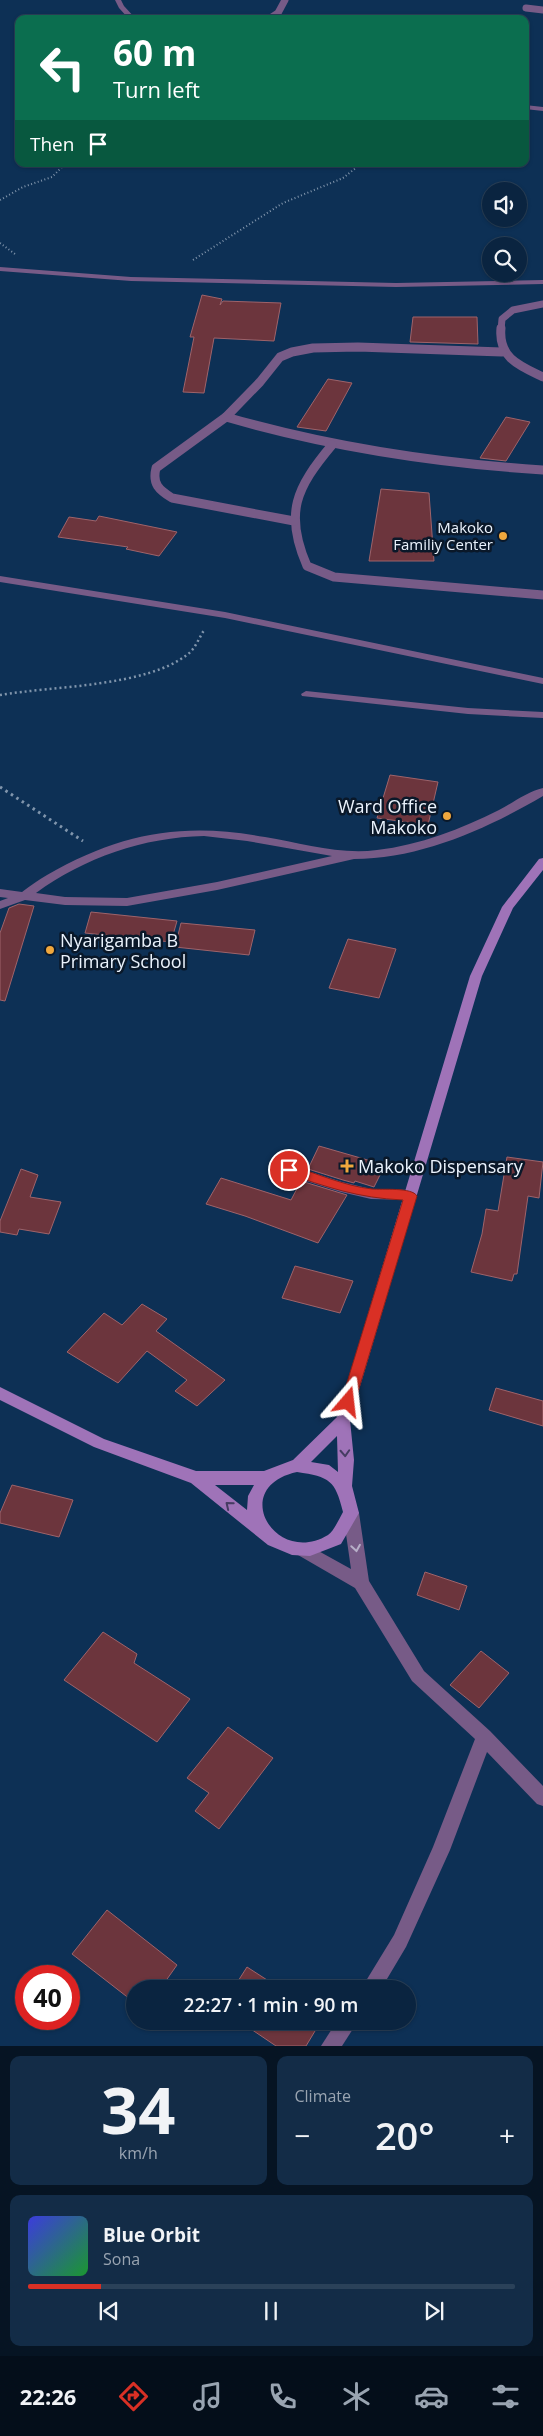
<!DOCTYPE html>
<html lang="en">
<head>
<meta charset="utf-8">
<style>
  :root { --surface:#0a2440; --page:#132c47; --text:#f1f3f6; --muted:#99a4b1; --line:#2a4159; --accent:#d93025 }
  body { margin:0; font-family:"Open Sans",sans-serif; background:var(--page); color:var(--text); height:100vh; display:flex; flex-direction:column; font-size:19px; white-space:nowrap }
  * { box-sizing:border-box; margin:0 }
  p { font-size:16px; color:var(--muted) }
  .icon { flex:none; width:28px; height:28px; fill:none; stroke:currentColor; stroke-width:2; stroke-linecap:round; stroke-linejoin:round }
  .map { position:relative; height:2046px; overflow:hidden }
  .details { display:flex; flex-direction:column; gap:10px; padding:10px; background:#061423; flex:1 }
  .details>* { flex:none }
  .hud { position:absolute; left:15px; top:15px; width:514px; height:152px; border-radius:10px; box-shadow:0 1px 4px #0004,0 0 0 1px var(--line); background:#0b6e4f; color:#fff; overflow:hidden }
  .fabs { position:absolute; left:482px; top:182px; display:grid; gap:10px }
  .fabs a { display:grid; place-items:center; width:45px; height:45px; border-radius:50%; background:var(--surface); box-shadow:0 1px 4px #0004,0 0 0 1px var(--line); font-size:25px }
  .speed { position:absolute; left:15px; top:1965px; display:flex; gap:10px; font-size:25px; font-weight:700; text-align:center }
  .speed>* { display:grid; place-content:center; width:65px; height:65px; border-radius:50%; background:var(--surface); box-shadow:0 1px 4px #0004,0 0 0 1px var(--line); line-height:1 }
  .speed .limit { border:8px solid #d22; background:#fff; color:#111 }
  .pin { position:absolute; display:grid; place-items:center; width:42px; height:42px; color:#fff; margin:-21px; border:2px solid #fff; border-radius:50%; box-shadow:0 1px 5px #0007 }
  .me { position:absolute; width:55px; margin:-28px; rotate:17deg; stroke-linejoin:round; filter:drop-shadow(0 0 4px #0008) }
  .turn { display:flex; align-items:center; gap:18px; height:105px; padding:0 15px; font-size:22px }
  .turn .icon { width:65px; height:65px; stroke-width:2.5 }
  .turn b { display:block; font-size:35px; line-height:42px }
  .then { display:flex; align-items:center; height:48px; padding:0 15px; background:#0003; gap:10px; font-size:19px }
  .big { font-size:38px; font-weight:600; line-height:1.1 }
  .details .card { flex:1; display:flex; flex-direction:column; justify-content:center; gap:8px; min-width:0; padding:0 18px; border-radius:10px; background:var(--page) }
  .details .dial { align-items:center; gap:0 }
  .dial b { font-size:65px; line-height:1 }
  .song { display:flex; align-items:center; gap:15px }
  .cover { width:60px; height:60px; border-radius:8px; background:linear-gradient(135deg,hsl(240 70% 55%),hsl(130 70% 35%)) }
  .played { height:5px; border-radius:2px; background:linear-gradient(90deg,var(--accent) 15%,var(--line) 15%) }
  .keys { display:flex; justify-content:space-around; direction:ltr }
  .heat { display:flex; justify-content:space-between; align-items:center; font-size:28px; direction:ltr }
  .details .tiles { flex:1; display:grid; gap:10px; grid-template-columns:1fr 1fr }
  .card:last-child { grid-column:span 2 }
  .trip { position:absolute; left:126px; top:1980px; width:290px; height:50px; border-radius:25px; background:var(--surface); box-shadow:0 1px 4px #0004,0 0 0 1px var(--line); font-weight:600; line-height:50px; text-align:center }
  .menu { display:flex; height:80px; justify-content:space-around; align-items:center; background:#040e1a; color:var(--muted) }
  .menu .icon { width:35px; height:35px }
  .menu .on { color:var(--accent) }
  .menu b { font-size:22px; color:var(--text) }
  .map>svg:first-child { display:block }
</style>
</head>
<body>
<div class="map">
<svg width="543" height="2046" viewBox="0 0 543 2046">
  <rect width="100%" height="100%" fill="#0d3055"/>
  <!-- building -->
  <g fill="#6c353d" stroke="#9e636a">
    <polygon points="202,295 222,299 220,305 223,301 281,303 274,341 214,338 204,393 183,392 194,337 190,337"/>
    <polygon points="413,317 477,317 478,344 410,342"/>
    <polygon points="328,379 352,383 326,431 297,427"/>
    <polygon points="506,417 530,422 506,461 480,458"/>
    <polygon points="381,489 429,493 434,561 369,561"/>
    <polygon points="99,516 177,532 159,556 126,549 128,547 58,537 69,517 96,521"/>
    <polygon points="390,775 438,782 428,825 377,818"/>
    <polygon points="19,904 34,906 5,1001 0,1000 0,933 9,908"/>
    <polygon points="91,912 177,921 171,942 85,933"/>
    <polygon points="181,923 255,930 249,955 175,947"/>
    <polygon points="348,939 396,949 379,998 329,988"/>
    <polygon points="319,1146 385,1165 374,1187 355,1181 354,1183 343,1180 308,1169"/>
    <polygon points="507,1157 543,1162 539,1198 528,1196 517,1274 514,1274 512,1281 471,1272 482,1234 486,1209 498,1211"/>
    <polygon points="21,1169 38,1175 30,1197 61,1202 49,1234 19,1229 17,1235 0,1232 0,1221"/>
    <polygon points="221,1178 291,1200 301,1181 347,1195 318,1243 245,1216 206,1204"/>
    <polygon points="295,1266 353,1281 340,1313 282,1298"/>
    <polygon points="142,1304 167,1319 156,1331 225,1380 197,1406 175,1391 187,1380 147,1351 118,1383 67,1352 104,1313 122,1325"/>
    <polygon points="496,1388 543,1401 543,1426 489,1410"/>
    <polygon points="12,1485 73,1500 59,1537 0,1523 0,1513"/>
    <polygon points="425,1572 467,1586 459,1610 417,1595"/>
    <polygon points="103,1632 137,1654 134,1663 190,1699 157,1742 64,1680"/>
    <polygon points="481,1651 509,1673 479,1708 450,1685"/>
    <polygon points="228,1727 273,1758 219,1829 195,1811 209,1793 187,1778"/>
    <polygon points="107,1910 177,1965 160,1989 135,1989 135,2003 72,1954"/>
    <polygon points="247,1967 281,1989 233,1989"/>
    <polygon points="239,2021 321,2021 306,2046 276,2046"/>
  </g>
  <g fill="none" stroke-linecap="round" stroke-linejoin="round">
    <!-- path-far2 -->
    <g stroke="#8095ac" stroke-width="2" stroke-dasharray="1 2.5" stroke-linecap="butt">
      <polyline points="0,200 23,187 52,177 62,167 72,164"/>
      <polyline points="0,243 15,254"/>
      <polyline points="193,260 283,203 343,178 361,164"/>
    </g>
    <!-- path-far1 -->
    <path stroke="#8095ac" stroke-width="2.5" stroke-dasharray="2 3" stroke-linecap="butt" d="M0 695C52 686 147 687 188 654 196 648 199 637 205 629"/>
    <!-- path -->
    <polyline stroke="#8095ac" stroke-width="3" stroke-dasharray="2.5 4" stroke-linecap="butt" points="0,787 83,841"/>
    <!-- lane-far1 -->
    <g stroke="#775b87" stroke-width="7">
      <polyline points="526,8 543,10"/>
      <polyline points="269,19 278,13 285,0"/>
      <polyline points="501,330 502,319 513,310 543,304"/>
    </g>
    <!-- lane -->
    <g stroke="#775b87" stroke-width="9">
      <path d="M501 328C498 358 520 366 543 377"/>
      <path d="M226 417C330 447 435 463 543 470"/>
      <path d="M332 445C296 488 284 513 307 566L334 577 543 595"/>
      <path d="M294 521 172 498C159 490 152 484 156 468L226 417 260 382 280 357 292 352 313 348 358 347 502 352"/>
    </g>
    <!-- street -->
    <g fill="#775b87" fill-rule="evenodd">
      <polygon points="115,0 121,0 124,6 136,19 129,19 119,8"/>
      <polygon points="525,105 543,107 543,111 525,109"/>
      <polygon points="0,267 131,277 396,283 543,280 543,284 396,287 131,281 0,271"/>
      <polygon points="0,576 225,612 543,678 543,684 225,618 0,582"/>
      <polygon points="306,691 468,708 543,712 543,718 468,714 302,696 301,694"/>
      <path d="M543 788V796C487 829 420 859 354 859L217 890 127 906 65 905 25 900 0 909V901L8 898 0 897V889L22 892C30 886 38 880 47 875 121 833 182 822 265 837 301 843 340 855 377 850 420 845 461 829 499 810 513 803 528 791 543 788ZM204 836 247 841 332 856 217 882 127 898 65 897 36 893C84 858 144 837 204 836Z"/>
      <polygon points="289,1165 342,1182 371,1189 410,1190 415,1191 417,1195 415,1199 410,1200 371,1199 341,1192 284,1174 282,1170 284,1166"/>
      <polygon points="351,1506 356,1508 359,1513 369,1581 424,1671 490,1731 543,1786 543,1806 537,1804 487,1752 450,1850 406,1947 381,1989 361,1989 394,1935 433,1847 475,1739 412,1681 355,1588 298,1555 296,1550 298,1545 304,1543 351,1569 343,1513 346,1508"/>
      <polygon points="337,2021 358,2021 342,2046 321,2046"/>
    </g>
    <!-- secondary -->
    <path fill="#9f73b8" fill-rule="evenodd" d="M543 858V870L513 908 482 976 350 1420 354 1460 352 1486 359 1513 341 1544 310 1556 292 1555 268 1545 191 1483 94 1447 0 1400V1387L104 1439 196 1471H264L293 1460 337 1417 470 976 502 907 539 859ZM337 1436 338 1472 329 1465 311 1462ZM297 1472C330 1477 335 1480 343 1512 339 1519 334 1531 328 1535 275 1567 228 1487 297 1472ZM215 1485H254L248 1496 247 1510Z"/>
  </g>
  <!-- one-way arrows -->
  <defs><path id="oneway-chevron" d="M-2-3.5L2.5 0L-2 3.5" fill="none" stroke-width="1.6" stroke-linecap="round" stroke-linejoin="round" transform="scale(1.25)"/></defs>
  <g stroke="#463c62">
    <use href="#oneway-chevron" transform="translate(345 1453) rotate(87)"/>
    <use href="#oneway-chevron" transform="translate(229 1505) rotate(-141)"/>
  </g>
  <use stroke="#b7afc8" href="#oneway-chevron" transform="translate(356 1548) rotate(81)"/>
  <!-- route -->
  <path fill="#d93025" stroke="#8d1f18" d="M289 1165C316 1173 344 1186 372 1189 382 1190 412 1187 417 1196L355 1402 353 1406H343L341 1402 403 1200C358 1198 327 1187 285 1173L283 1170Z"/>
  <!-- markers -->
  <g fill="#efa73d" stroke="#0a1829" stroke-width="2">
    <circle cx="503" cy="536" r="5"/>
    <circle cx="447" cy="816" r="5"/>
    <circle cx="50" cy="950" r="5"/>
    <path d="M344.5 1158.5h5v5h5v5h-5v5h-5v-5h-5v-5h5z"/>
  </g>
  <g text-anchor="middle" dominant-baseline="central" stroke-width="5" stroke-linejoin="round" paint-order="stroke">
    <!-- far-poi labels -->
    <g font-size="15" fill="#ebf3fd" stroke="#0a1829" text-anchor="end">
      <text x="493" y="527">Makoko<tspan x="493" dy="17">Familiy Center</tspan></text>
    </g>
    <!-- poi labels -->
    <g font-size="18" fill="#ebf3fd" stroke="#0a1829" text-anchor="start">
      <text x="437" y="806" text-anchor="end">Ward Office<tspan x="437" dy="21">Makoko</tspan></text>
      <text x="60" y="940">Nyarigamba B<tspan x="60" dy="21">Primary School</tspan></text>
      <text x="358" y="1166">Makoko Dispensary</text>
    </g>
  </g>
</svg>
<div class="fabs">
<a><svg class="icon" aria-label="sound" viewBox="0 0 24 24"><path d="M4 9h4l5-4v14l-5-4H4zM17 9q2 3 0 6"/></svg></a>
<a><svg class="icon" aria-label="search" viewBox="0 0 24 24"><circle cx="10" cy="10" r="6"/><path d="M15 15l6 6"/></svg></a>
</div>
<div class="speed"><div class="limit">40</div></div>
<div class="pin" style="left:289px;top:1170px;background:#d93025"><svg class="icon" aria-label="arrive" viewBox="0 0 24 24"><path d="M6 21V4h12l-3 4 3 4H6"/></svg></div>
<svg class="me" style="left:348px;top:1402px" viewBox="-20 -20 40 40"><path d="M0-17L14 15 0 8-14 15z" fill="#d93025" stroke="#fff" stroke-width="4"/></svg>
<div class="trip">22:27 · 1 min · 90 m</div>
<div class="hud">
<div class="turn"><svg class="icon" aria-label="left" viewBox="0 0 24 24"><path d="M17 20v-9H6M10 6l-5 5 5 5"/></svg><div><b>60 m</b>Turn left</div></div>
<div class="then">Then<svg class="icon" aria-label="arrive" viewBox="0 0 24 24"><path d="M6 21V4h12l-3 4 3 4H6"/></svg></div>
</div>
</div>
<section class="details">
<div class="tiles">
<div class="card dial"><b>34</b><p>km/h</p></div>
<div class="card"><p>Climate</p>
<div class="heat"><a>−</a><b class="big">20°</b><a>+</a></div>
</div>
<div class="card">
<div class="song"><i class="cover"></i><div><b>Blue Orbit</b><p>Sona</p></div></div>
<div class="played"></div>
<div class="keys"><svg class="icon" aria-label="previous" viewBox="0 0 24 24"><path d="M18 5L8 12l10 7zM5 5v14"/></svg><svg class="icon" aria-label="pause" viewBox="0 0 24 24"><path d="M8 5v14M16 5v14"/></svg><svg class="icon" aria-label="next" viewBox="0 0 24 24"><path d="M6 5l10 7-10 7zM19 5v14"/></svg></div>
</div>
</div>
</section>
<nav class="menu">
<b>22:26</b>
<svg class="icon on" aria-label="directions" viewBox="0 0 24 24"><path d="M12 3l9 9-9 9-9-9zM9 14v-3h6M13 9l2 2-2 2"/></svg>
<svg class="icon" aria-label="music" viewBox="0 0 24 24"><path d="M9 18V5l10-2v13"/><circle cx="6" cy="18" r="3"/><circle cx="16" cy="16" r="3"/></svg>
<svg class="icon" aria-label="phone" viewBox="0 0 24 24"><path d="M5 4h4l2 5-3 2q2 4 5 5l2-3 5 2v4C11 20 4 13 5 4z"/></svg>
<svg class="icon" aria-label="climate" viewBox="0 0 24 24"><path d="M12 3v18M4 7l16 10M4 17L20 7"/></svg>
<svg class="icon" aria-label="car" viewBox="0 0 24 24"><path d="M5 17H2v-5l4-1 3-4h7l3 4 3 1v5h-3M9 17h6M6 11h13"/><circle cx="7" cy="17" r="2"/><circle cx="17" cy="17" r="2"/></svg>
<svg class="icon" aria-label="filters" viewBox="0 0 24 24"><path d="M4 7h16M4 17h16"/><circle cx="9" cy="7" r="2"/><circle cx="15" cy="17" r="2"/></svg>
</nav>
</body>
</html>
